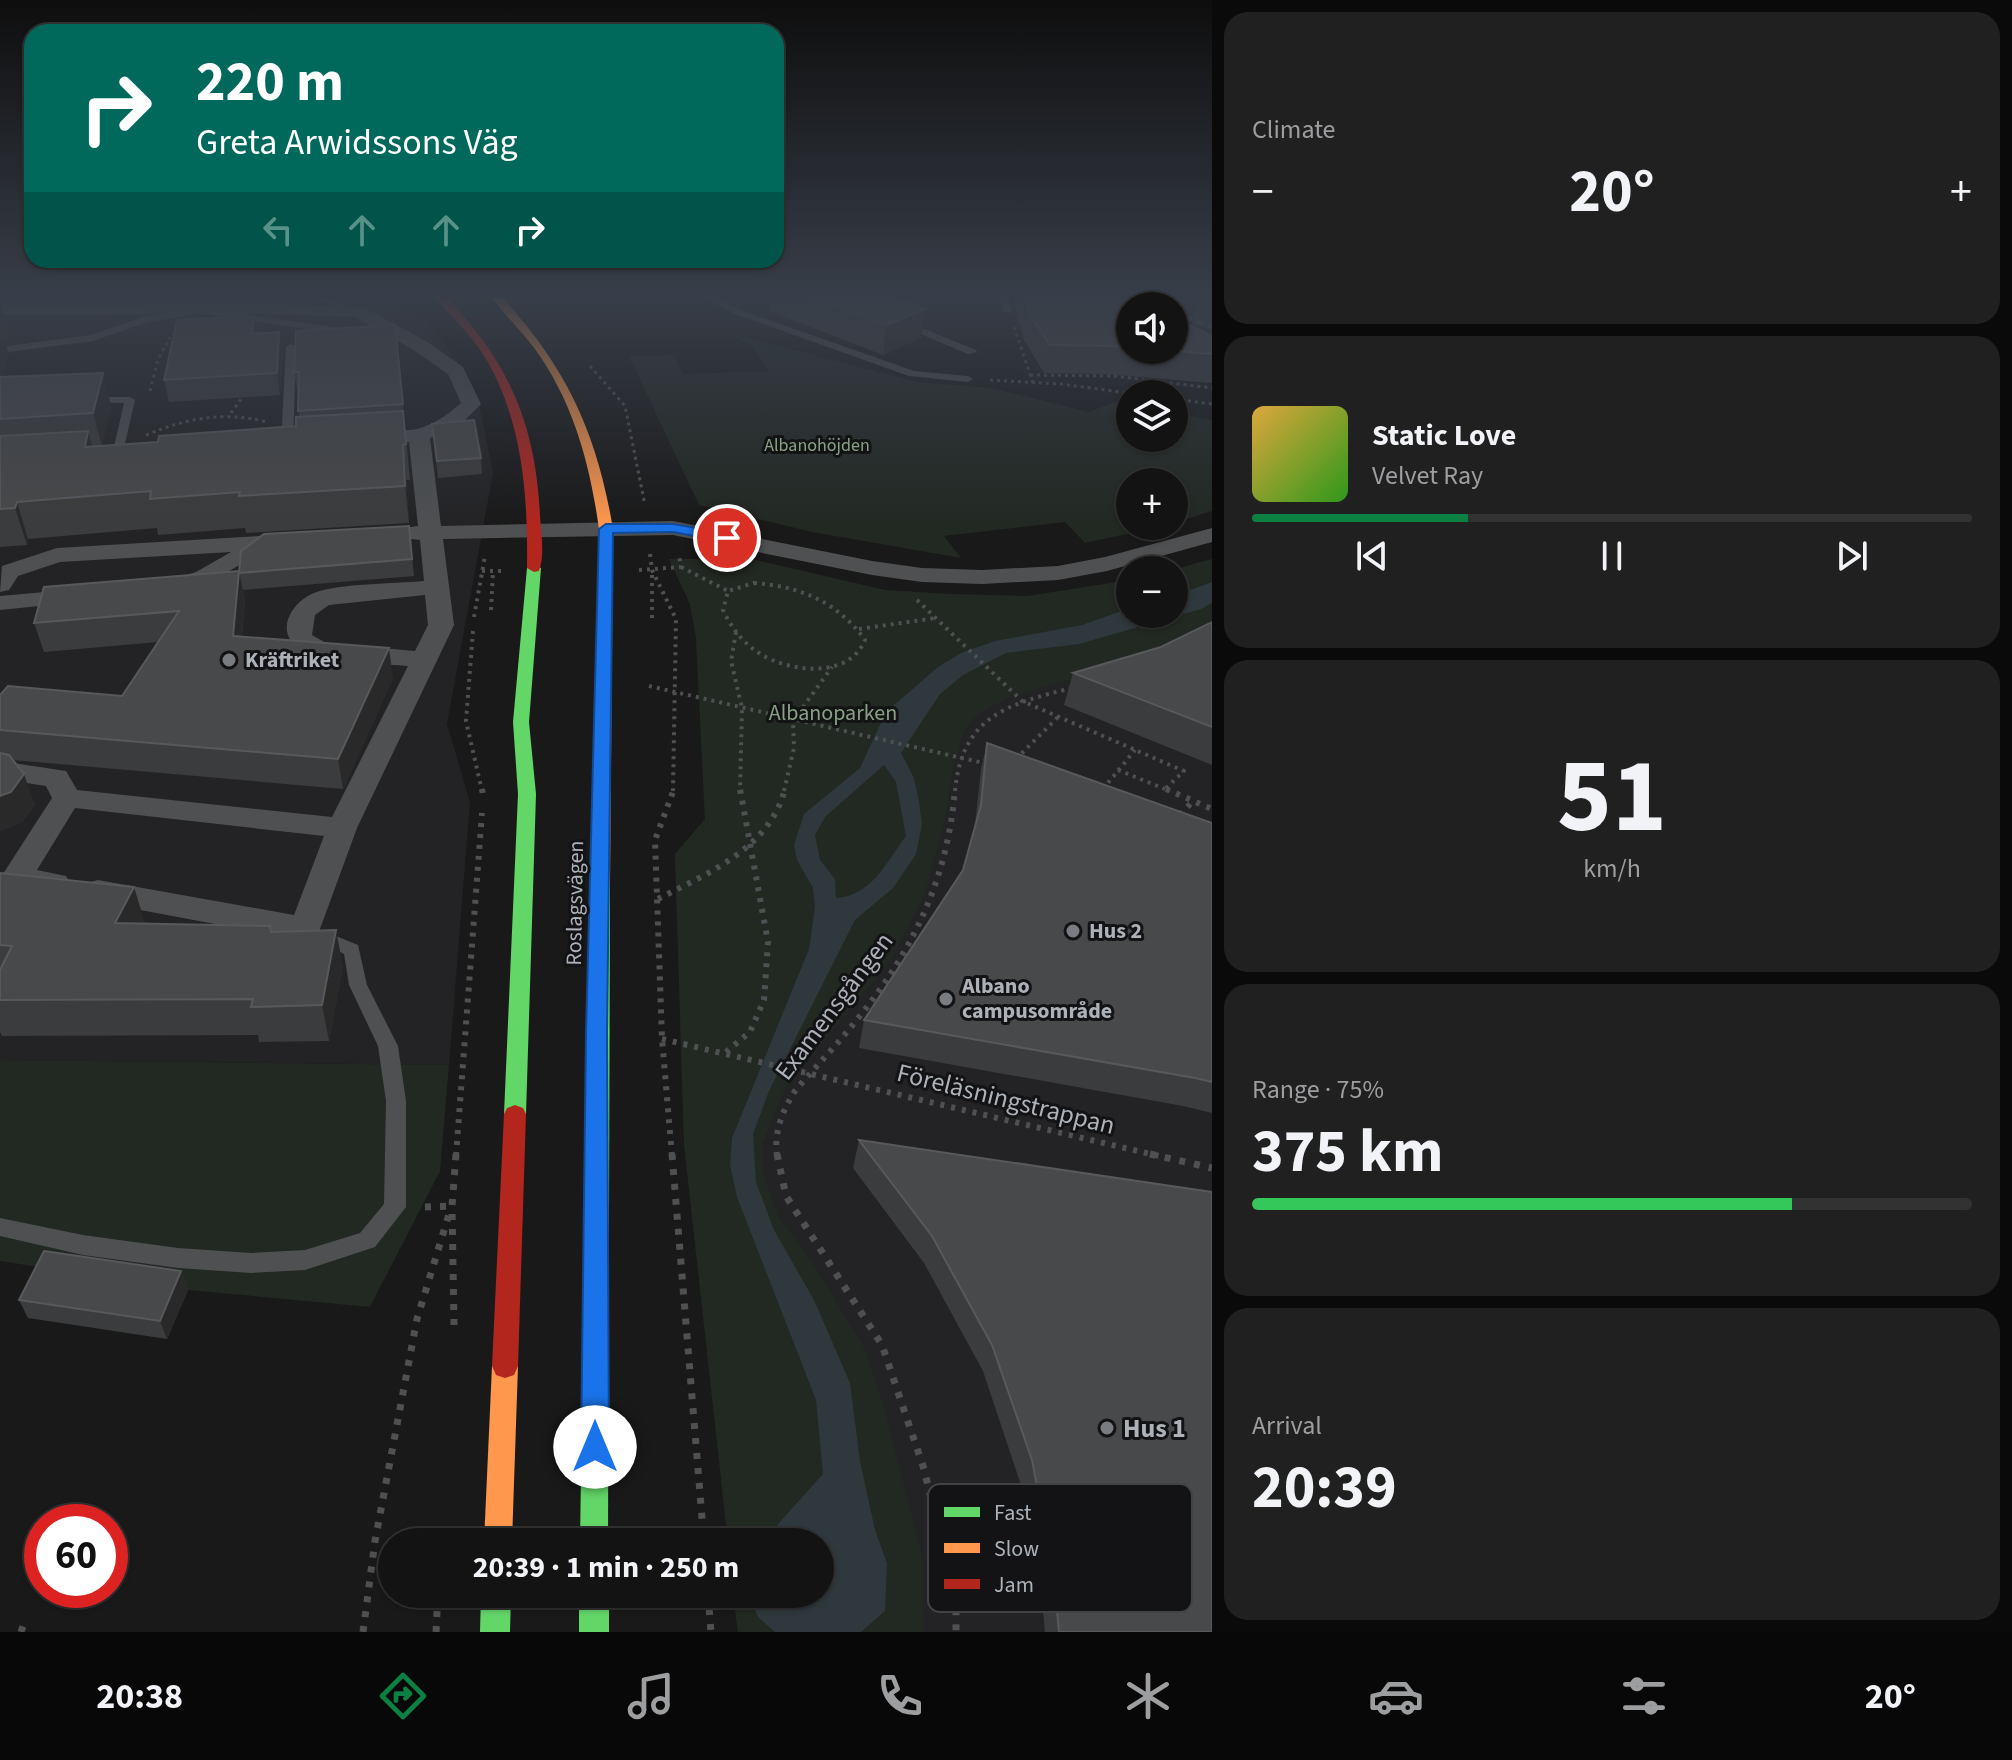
<!DOCTYPE html>
<html lang="en">
<head>
<meta charset="utf-8">
<style>
  :root { --surface:#131313; --page:#202021; --text:#f1f3f6; --muted:#9d9ea0; --line:#323233; --accent:#0b8043 }
  body { margin:0; font-family:"Source Sans 3",sans-serif; background:var(--page); color:var(--text); height:100vh; display:flex; flex-direction:column; font-size:30px; white-space:nowrap }
  * { box-sizing:border-box; margin:0 }
  p { font-size:26px; color:var(--muted) }
  .icon { flex:none; width:44px; height:44px; fill:none; stroke:currentColor; stroke-width:2; stroke-linecap:round; stroke-linejoin:round }
  .map { position:relative; flex:1; overflow:hidden }
  .panel { display:flex; flex-direction:column; gap:12px; padding:12px; background:#0a0a0a; width:800px }
  .panel>* { flex:none }
  .guide { position:absolute; left:24px; top:24px; width:760px; height:244px; border-radius:24px; box-shadow:0 2px 6px #0004,0 0 0 2px var(--line); background:#00695c; color:#fff; overflow:hidden }
  .buttons { position:absolute; left:1116px; top:292px; display:grid; gap:16px }
  .buttons a { display:grid; place-items:center; width:72px; height:72px; border-radius:50%; background:var(--surface); box-shadow:0 2px 6px #0004,0 0 0 2px var(--line); font-size:40px }
  .speed { position:absolute; left:24px; top:1504px; display:flex; gap:16px; font-size:40px; font-weight:700; text-align:center }
  .speed>* { display:grid; place-content:center; width:104px; height:104px; border-radius:50%; background:var(--surface); box-shadow:0 2px 6px #0004,0 0 0 2px var(--line); line-height:1 }
  .speed .limit { border:12px solid #d22; background:#fff; color:#111 }
  .pin { position:absolute; display:grid; place-items:center; width:68px; height:68px; color:#fff; margin:-34px; border:4px solid #fff; border-radius:50%; box-shadow:0 2px 8px #0007 }
  .me { position:absolute; width:88px; margin:-44px; rotate:0deg; stroke-linejoin:round; filter:drop-shadow(0 0 6px #0008) }
  .turn { display:flex; align-items:center; gap:28px; height:168px; padding:0 40px; font-size:36px }
  .turn .icon { width:104px; height:104px; stroke-width:2.5 }
  .turn b { display:block; font-size:56px; line-height:68px }
  .lanes { display:flex; align-items:center; height:76px; padding:0 40px; background:#0003; justify-content:center; gap:40px; direction:ltr }
  .lanes .off { opacity:.35 }
  .big { font-size:60px; font-weight:700; line-height:1.1 }
  .panel .card { flex:1; display:flex; flex-direction:column; justify-content:center; gap:12px; min-width:0; padding:0 28px; border-radius:24px; background:var(--page) }
  .panel .dial { align-items:center; gap:0 }
  .dial b { font-size:104px; line-height:1 }
  .song { display:flex; align-items:center; gap:24px }
  .cover { width:96px; height:96px; border-radius:12px; background:linear-gradient(135deg,hsl(40 70% 55%),hsl(110 70% 35%)) }
  .played { height:8px; border-radius:4px; background:linear-gradient(90deg,var(--accent) 30%,var(--line) 30%) }
  .keys { display:flex; justify-content:space-around; direction:ltr }
  .heat { display:flex; justify-content:space-between; align-items:center; font-size:44px; direction:ltr }
  .charge { height:12px; border-radius:6px; background:linear-gradient(90deg,#34c759 75%,var(--line) 0) }
  .trip { position:absolute; left:378px; top:1528px; width:456px; height:80px; border-radius:40px; background:var(--surface); box-shadow:0 2px 6px #0004,0 0 0 2px var(--line); font-weight:700; line-height:80px; text-align:center }
  .dock { display:flex; height:128px; justify-content:space-around; align-items:center; background:#080808; color:var(--muted) }
  .dock .icon { width:56px; height:56px }
  .dock .active { color:var(--accent) }
  .dock b { font-size:36px; color:var(--text) }
  main { display:flex; flex:1; min-height:0 }
  .map>svg:first-child { display:block }
</style>
</head>
<body>
<main>
<div class="map">
<svg width="1212" height="1632" viewBox="0 0 1212 1632">
  <rect width="100%" height="100%" fill="#191919"/>
  <!-- built -->
  <g fill="#232325">
    <polygon points="40,297 369,297 424,320 455,357 478,399 493,473 447,724 470,802 449,1065 0,1060 0,302 38,300"/>
    <polygon points="1093,297 1181,297 1212,307 1212,339 1174,326 1174,306 1130,306"/>
    <polygon points="669,559 751,559 885,590 949,594 1028,596 1130,580 1130,614 1174,614 1172,570 1212,559 1212,1632 738,1632 733,1594 820,1594 820,1542 728,1542 684,1144 675,854 705,819 696,638 690,604"/>
  </g>
  <!-- green -->
  <g fill="#222822">
    <polygon points="712,329 918,382 991,388 1089,412 1115,402 1130,405 1130,438 1174,438 1174,413 1212,420 1212,511 1174,523 1174,482 1130,482 1130,526 1163,526 1085,543 1065,522 944,536 961,558 812,532 699,505 629,356 674,355 683,374 768,371 752,345"/>
    <polygon points="669,559 751,559 885,590 949,594 1028,596 1130,580 1130,614 1174,614 1172,570 1212,559 1212,621 1134,661 1008,698 974,717 965,730 953,768 945,819 925,894 892,958 786,1087 762,1144 764,1177 779,1217 812,1262 865,1349 883,1403 923,1559 924,1632 738,1632 733,1594 820,1594 820,1542 728,1542 684,1144 675,854 705,819 696,638 690,604"/>
    <polygon points="0,1060 449,1065 440,1171 370,1307 188,1290 0,1261"/>
  </g>
  <!-- water -->
  <path fill="#2f383c" fill-rule="evenodd" d="M1212 582V603L1201 609 1079 644 1006 653 963 675 940 694 901 753 914 778 919 801 922 825 916 854 893 888 855 920 769 1091 753 1134 756 1182 774 1230 814 1300 850 1383 860 1461 875 1530 887 1563 885 1611 861 1632H775L758 1617 749 1594H820V1542H765L778 1524 823 1474 816 1400 737 1197 730 1165 732 1138 809 949 815 907 813 888 797 860 794 845 804 814 860 768 886 712 938 667 961 653 995 641 1082 625 1130 608V614H1174V596ZM884 765 896 782 906 836C887 861 872 896 836 898L835 879 820 860 815 835 825 817Z"/>
  <g fill="none" stroke-linecap="round" stroke-linejoin="round">
    <!-- highway-tunnel -->
    <polyline stroke="#363839" stroke-width="29" stroke-dasharray="29 14" stroke-linecap="butt" points="1155,297 1212,315"/>
    <!-- path-far3 -->
    <g stroke="#4f5052" stroke-width="3" stroke-dasharray="3 4" stroke-linecap="butt">
      <polyline points="1014,327 1033,383"/>
      <polyline points="590,366 625,406 645,505"/>
      <polyline points="1030,375 1114,376 1212,388"/>
      <polyline points="990,380 1061,384 1136,394"/>
      <polyline points="150,391 158,360 170,337"/>
      <polyline points="1174,399 1212,404"/>
      <polyline points="231,413 242,398"/>
      <path d="M146 435C187 418 224 411 267 422"/>
    </g>
    <!-- path-far2 -->
    <g stroke="#4f5052" stroke-width="4" stroke-dasharray="3 5" stroke-linecap="butt">
      <polyline points="650,554 652,570 676,619 673,791"/>
      <polyline points="681,567 728,591"/>
      <polyline points="639,570 681,567 679,555"/>
      <polyline points="482,571 501,571"/>
      <polyline points="652,575 652,620"/>
      <path d="M754 583C799 586 838 602 865 640 849 679 790 673 759 653 743 643 731 627 723 610L728 591Z"/>
      <polyline points="917,600 1022,701 1184,771 1165,789 1170,791"/>
      <polyline points="491,610 493,571"/>
      <polyline points="474,617 485,556"/>
      <polyline points="859,629 936,618"/>
      <polyline points="473,631 466,721 482,791"/>
      <polyline points="736,632 731,661 742,708 740,791"/>
      <polyline points="649,686 988,764"/>
      <polyline points="1016,759 1058,717"/>
      <polyline points="1118,770 1165,789"/>
      <polyline points="1103,789 1135,750"/>
      <polyline points="784,791 794,748 793,721 832,667"/>
      <path d="M955 791C962 716 1008 704 1072 688"/>
    </g>
    <!-- path-far1 -->
    <g stroke="#4f5052" stroke-width="6" stroke-dasharray="4 7" stroke-linecap="butt">
      <polyline points="482,789 483,795"/>
      <polyline points="1166,789 1212,809"/>
      <polyline points="1180,815 1193,801"/>
      <path d="M658 899C708 873 769 849 785 789"/>
      <polyline points="662,1039 1159,1156"/>
      <polyline points="726,1052 750,1032 764,1000 768,942 740,789"/>
      <polyline points="456,1156 482,813"/>
      <polyline points="672,1156 662,1039 655,840 674,789"/>
      <path d="M777 1156C774 1131 782 1112 795 1091 816 1066 839 1043 859 1017 914 949 948 877 955 789"/>
    </g>
    <!-- path -->
    <g stroke="#4f5052" stroke-width="7" stroke-dasharray="6 9" stroke-linecap="butt">
      <polyline points="672,1154 704,1542"/>
      <polyline points="777,1154 786,1196 882,1345 924,1469 956,1604 956,1632"/>
      <polyline points="1150,1154 1212,1168"/>
      <polyline points="425,1207 452,1206"/>
      <polyline points="454,1325 452,1206 456,1154"/>
      <polyline points="708,1594 711,1632"/>
      <polyline points="21,1632 23,1626"/>
      <polyline points="363,1632 375,1541 417,1319 450,1211"/>
      <polyline points="436,1632 438,1594"/>
    </g>
    <!-- lane -->
    <g fill="#4e5052" fill-rule="evenodd">
      <polygon points="310,297 324,297 364,312 356,314"/>
      <polygon points="704,297 716,297 741,310 914,371 968,376 973,379 968,382 909,376 735,314"/>
      <polygon points="1000,297 1010,297 1011,313 1003,311"/>
      <polygon points="200,308 355,330 360,333 355,336 197,313 195,311"/>
      <polygon points="188,310 193,313 191,315 148,322 93,341 0,353 0,347 91,335 143,317"/>
      <polygon points="902,320 976,350 977,352 968,354 899,325 897,323"/>
      <polygon points="291,344 296,347 293,444 287,447 281,444 286,347"/>
      <polygon points="84,397 130,397 135,400 122,457 112,455 124,403 88,402 83,399"/>
      <polygon points="321,930 358,945 367,985 398,1046 406,1101 406,1207 375,1247 305,1270 251,1273 178,1268 83,1255 0,1236 0,1218 83,1235 178,1248 251,1253 305,1250 360,1233 384,1204 386,1101 378,1046 349,985 344,954 315,940 312,936 315,932"/>
    </g>
    <!-- street -->
    <g fill="#4e5052" fill-rule="evenodd">
      <path d="M280 304 365 308 426 341 463 367 481 404 458 427 430 438 441 526 673 521 872 561 922 568 982 570 1058 566 1105 557 1212 528V542L1107 571 1058 580 982 584 922 582 872 575 673 535 443 539 454 625 357 828 317 937 305 941 98 902 87 899 82 891 87 883 98 880 294 915 324 836 75 808 37 870 66 876 71 884 66 892 55 895 6 885 1 877 52 798 46 786 0 779V761L66 771 77 790 332 817 408 666C379 663 281 667 287 624 289 611 301 598 314 593 339 583 395 584 424 581L420 540 403 538 399 533 403 528 418 526 409 442 365 445 355 439C367 425 399 433 417 429 435 424 447 415 461 403L448 374 412 349 355 317 280 314 0 315V305ZM425 595 428 625 415 651 326 643 312 635 315 615 329 605Z"/>
      <polygon points="292,534 300,536 304,541 300,546 265,550 202,587 171,594 162,592 159,587 162,582 196,572 231,552 60,562 18,576 9,590 0,592 2,566 57,548"/>
      <polygon points="79,589 88,591 91,596 88,601 0,610 0,596"/>
    </g>
    <!-- fast -->
    <g fill="#63d668" fill-rule="evenodd">
      <polygon points="534,564 541,568 529,722 536,794 526,1114 523,1120 515,1123 507,1120 504,1114 518,794 513,722 527,568"/>
      <polygon points="600,878 610,885 608,1542 580,1542 590,885"/>
      <polygon points="481,1594 511,1594 510,1632 480,1632"/>
      <rect x="579" y="1594" width="30" height="38"/>
    </g>
    <!-- slow -->
    <g fill="#ff974d" fill-rule="evenodd">
      <path d="M491 297H502C567 368 597 433 613 529L610 885 600 892 590 885 599 529C590 465 574 403 535 349 521 331 505 315 491 297Z"/>
      <polygon points="505,1354 514,1357 518,1366 512,1542 484,1542 492,1366 496,1357"/>
    </g>
    <!-- jam -->
    <g fill="#b3261e" fill-rule="evenodd">
      <path d="M435 297H446C509 362 536 425 540 516 541 533 545 556 539 571L534 572 527 568C528 497 523 422 486 359 472 335 452 318 435 297Z"/>
      <polygon points="515,1105 523,1108 526,1114 518,1366 514,1375 505,1378 496,1375 492,1366 504,1114 507,1108"/>
    </g>
    <!-- rail -->
    <g stroke="#4e5052" stroke-width="4" stroke-dasharray="7 5" stroke-linecap="butt">
      <polyline points="1125,297 1152,306"/>
      <polyline points="1174,313 1212,327"/>
    </g>
  </g>
  <!-- wall -->
  <g fill="#3b3c3d">
    <polygon points="770,297 894,297 921,338 883,355 769,311"/>
    <polygon points="1012,297 1122,297 1130,306 1130,350 1174,350 1212,336 1212,383 1104,374 1044,373 1024,340"/>
    <polygon points="0,304 7,328 9,343 6,343 9,355 1,377 111,406 102,446 158,442 296,426 299,417 299,394 298,394 294,372 395,325 410,480 406,480 409,523 246,533 245,528 158,535 157,528 28,539 27,545 0,547"/>
    <polygon points="279,332 283,354 280,395 169,402 164,380 257,334"/>
    <polygon points="432,424 481,458 482,474 438,478"/>
    <polygon points="409,526 414,576 243,590 245,600 242,637 393,678 343,789 13,760 35,805 22,822 0,831 0,695 122,696 158,642 44,652 34,623 239,571"/>
    <polygon points="1212,622 1212,765 1064,705 1073,673 1161,647"/>
    <polygon points="987,743 1212,823 1212,1113 1183,1106 859,1048 864,1020 963,870 975,825 981,769"/>
    <polygon points="0,873 144,923 271,932 343,966 329,1041 259,1042 258,1035 2,1036 0,1032"/>
    <polygon points="859,1140 1212,1192 1212,1632 1045,1632 1042,1600 1021,1485 983,1371 924,1263 853,1168"/>
    <polygon points="181,1271 188,1290 167,1339 28,1318 19,1300"/>
  </g>
  <!-- shaded-wall -->
  <g fill="#292929">
    <polygon points="0,304 7,328 9,343 6,343 9,355 0,378"/>
    <polygon points="925,309 921,338 883,355 886,325"/>
    <polygon points="254,316 258,337 252,334"/>
    <polygon points="279,332 283,354 280,395 277,373"/>
    <polygon points="103,373 111,406 102,447 93,413"/>
    <polygon points="88,431 98,466 85,447"/>
    <polygon points="403,445 406,480 409,523 405,486"/>
    <polygon points="17,502 28,539 27,545 15,508"/>
    <polygon points="239,571 245,600 239,666 233,636"/>
    <polygon points="389,648 393,678 343,789 338,759"/>
    <polygon points="24,774 35,805 22,822 0,831 0,796"/>
    <polygon points="134,887 145,923 115,923"/>
    <polygon points="336,930 343,966 329,1041 322,1005"/>
    <polygon points="181,1271 188,1290 167,1339 160,1321"/>
  </g>
  <!-- building -->
  <g fill="#48494a" stroke="#57595c" stroke-width="2">
    <polygon points="810,297 894,297 925,309 886,325"/>
    <polygon points="1025,297 1122,297 1145,306 1130,306 1130,347 1110,346 1050,345 1029,313"/>
    <polygon points="254,316 252,334 279,332 277,373 164,380 177,320"/>
    <polygon points="1174,318 1212,336 1212,354 1163,350 1174,350"/>
    <polygon points="395,325 403,404 298,411 299,372 294,372 296,331"/>
    <polygon points="103,373 93,413 0,419 0,377"/>
    <polygon points="403,411 406,444 403,445 405,486 239,496 240,492 150,499 151,491 17,502 15,508 0,509 0,436 88,431 85,447 158,442 159,436 296,426 296,417"/>
    <polygon points="474,420 481,458 437,461 432,424"/>
    <polygon points="409,526 412,559 239,573 241,551 264,534"/>
    <polygon points="239,571 233,636 389,648 338,759 0,730 0,695 8,686 122,696 179,611 34,623 44,587"/>
    <polygon points="1212,622 1212,727 1073,673 1161,647"/>
    <polygon points="987,743 1212,823 1212,1082 1195,1078 864,1020 963,870 981,805"/>
    <polygon points="0,753 9,755 24,774 11,792 0,796"/>
    <polygon points="0,873 134,887 115,923 270,926 271,932 336,930 322,1005 251,1007 253,999 0,1000 0,970 12,946 0,945"/>
    <polygon points="859,1140 1212,1192 1212,1632 1059,1632 1054,1577 1032,1460 992,1345 932,1236"/>
    <polygon points="44,1251 181,1271 160,1321 19,1300"/>
  </g>
  <!-- sky -->
  <linearGradient id="sky" x2="0" y2="1"><stop stop-color="#0e0e0e"/><stop offset="0.56" stop-color="#383e49"/><stop offset="1" stop-color="#383e49" stop-opacity="0"/></linearGradient>
  <rect width="1212" height="526" fill="url(#sky)"/>
  <!-- route -->
  <polygon fill="#1a73e8" stroke="#114b97" stroke-width="2" points="673,524 727,533 734,538 727,542 673,532 613,533 607,1033 609,1447 605,1456 595,1460 585,1456 581,1447 586,1033 599,529 606,524"/>
  <!-- markers -->
  <g fill="#797c80" stroke="#131315" stroke-width="3">
    <circle cx="229" cy="660" r="8"/>
    <circle cx="1073" cy="931" r="8"/>
    <circle cx="946" cy="999" r="8"/>
    <circle cx="1107" cy="1428" r="8"/>
  </g>
  <g text-anchor="middle" dominant-baseline="central" stroke-width="6" stroke-linejoin="round" paint-order="stroke">
    <!-- far-park labels -->
    <g font-size="18" fill="#88a185" stroke="#131315">
      <text x="817" y="445">Albanohöjden</text>
    </g>
    <!-- poi labels -->
    <g font-size="22" font-weight="bold" fill="#acb2b8" stroke="#131315" text-anchor="start">
      <text x="245" y="660">Kräftriket</text>
      <text x="1089" y="931">Hus 2</text>
      <text x="962" y="986">Albano<tspan x="962" dy="25">campusområde</tspan></text>
    </g>
    <!-- park labels -->
    <g font-size="22" fill="#88a185" stroke="#131315">
      <text x="833" y="713">Albanoparken</text>
    </g>
    <!-- street labels -->
    <g font-size="22" fill="#acb2b8" stroke="#131315">
      <text transform="translate(575 903) rotate(-89)">Roslagsvägen</text>
    </g>
    <!-- near-street labels -->
    <g font-size="26" fill="#acb2b8" stroke="#131315">
      <text transform="translate(834 1006) rotate(-53)">Examensgången</text>
      <text transform="translate(1006 1099) rotate(14)">Föreläsningstrappan</text>
    </g>
    <!-- near-poi labels -->
    <g font-size="26" font-weight="bold" fill="#acb2b8" stroke="#131315" text-anchor="start">
      <text x="1123" y="1428">Hus 1</text>
    </g>
  </g>
  <!-- legend -->
  <rect x="928" y="1484" width="264" height="128" rx="12" fill="#131315" stroke="#414346" stroke-width="2"/>
  <rect x="944" y="1507" width="36" height="10" fill="#63d668"/>
  <rect x="944" y="1543" width="36" height="10" fill="#ff974d"/>
  <rect x="944" y="1579" width="36" height="10" fill="#b3261e"/>
  <g font-size="22" fill="#acb2b8">
    <text x="994" y="1520">Fast</text>
    <text x="994" y="1556">Slow</text>
    <text x="994" y="1592">Jam</text>
  </g>
</svg>
<div class="buttons">
<a><svg class="icon" aria-label="sound" viewBox="0 0 24 24"><path d="M4 9h4l5-4v14l-5-4H4zM17 9q2 3 0 6"/></svg></a>
<a><svg class="icon" aria-label="layers" viewBox="0 0 24 24"><path d="M12 4l9 5-9 5-9-5zM3 14l9 5 9-5"/></svg></a>
<a>+</a>
<a>−</a>
</div>
<div class="speed"><div class="limit">60</div></div>
<div class="pin" style="left:727px;top:538px;background:#d93025"><svg class="icon" aria-label="arrive" viewBox="0 0 24 24"><path d="M6 21V4h12l-3 4 3 4H6"/></svg></div>
<svg class="me" style="left:595px;top:1447px" viewBox="-20 -20 40 40"><circle r="19" fill="#fff"/><path d="M0-13L10 11 0 6-10 11z" fill="#1a73e8"/></svg>
<div class="trip">20:39 · 1 min · 250 m</div>
<div class="guide">
<div class="turn"><svg class="icon" aria-label="right" viewBox="0 0 24 24"><path d="M7 20v-9h11M14 6l5 5-5 5"/></svg><div><b>220 m</b>Greta Arwidssons Väg</div></div>
<div class="lanes"><svg class="icon off" aria-label="left" viewBox="0 0 24 24"><path d="M17 20v-9H6M10 6l-5 5 5 5"/></svg><svg class="icon off" aria-label="ahead" viewBox="0 0 24 24"><path d="M12 20V5M6 11l6-6 6 6"/></svg><svg class="icon off" aria-label="ahead" viewBox="0 0 24 24"><path d="M12 20V5M6 11l6-6 6 6"/></svg><svg class="icon" aria-label="right" viewBox="0 0 24 24"><path d="M7 20v-9h11M14 6l5 5-5 5"/></svg></div>
</div>
</div>
<section class="panel">
<div class="card"><p>Climate</p>
<div class="heat"><a>−</a><b class="big">20°</b><a>+</a></div>
</div>
<div class="card">
<div class="song"><i class="cover"></i><div><b>Static Love</b><p>Velvet Ray</p></div></div>
<div class="played"></div>
<div class="keys"><svg class="icon" aria-label="previous" viewBox="0 0 24 24"><path d="M18 5L8 12l10 7zM5 5v14"/></svg><svg class="icon" aria-label="pause" viewBox="0 0 24 24"><path d="M8 5v14M16 5v14"/></svg><svg class="icon" aria-label="next" viewBox="0 0 24 24"><path d="M6 5l10 7-10 7zM19 5v14"/></svg></div>
</div>
<div class="card dial"><b>51</b><p>km/h</p></div>
<div class="card"><p>Range · 75%</p><b class="big">375 km</b><div class="charge"></div></div>
<div class="card"><p>Arrival</p><b class="big">20:39</b></div>
</section>
</main>
<nav class="dock">
<b>20:38</b>
<svg class="icon active" aria-label="directions" viewBox="0 0 24 24"><path d="M12 3l9 9-9 9-9-9zM9 14v-3h6M13 9l2 2-2 2"/></svg>
<svg class="icon" aria-label="music" viewBox="0 0 24 24"><path d="M9 18V5l10-2v13"/><circle cx="6" cy="18" r="3"/><circle cx="16" cy="16" r="3"/></svg>
<svg class="icon" aria-label="phone" viewBox="0 0 24 24"><path d="M5 4h4l2 5-3 2q2 4 5 5l2-3 5 2v4C11 20 4 13 5 4z"/></svg>
<svg class="icon" aria-label="climate" viewBox="0 0 24 24"><path d="M12 3v18M4 7l16 10M4 17L20 7"/></svg>
<svg class="icon" aria-label="car" viewBox="0 0 24 24"><path d="M5 17H2v-5l4-1 3-4h7l3 4 3 1v5h-3M9 17h6M6 11h13"/><circle cx="7" cy="17" r="2"/><circle cx="17" cy="17" r="2"/></svg>
<svg class="icon" aria-label="filters" viewBox="0 0 24 24"><path d="M4 7h16M4 17h16"/><circle cx="9" cy="7" r="2"/><circle cx="15" cy="17" r="2"/></svg>
<b>20°</b>
</nav>
</body>
</html>
